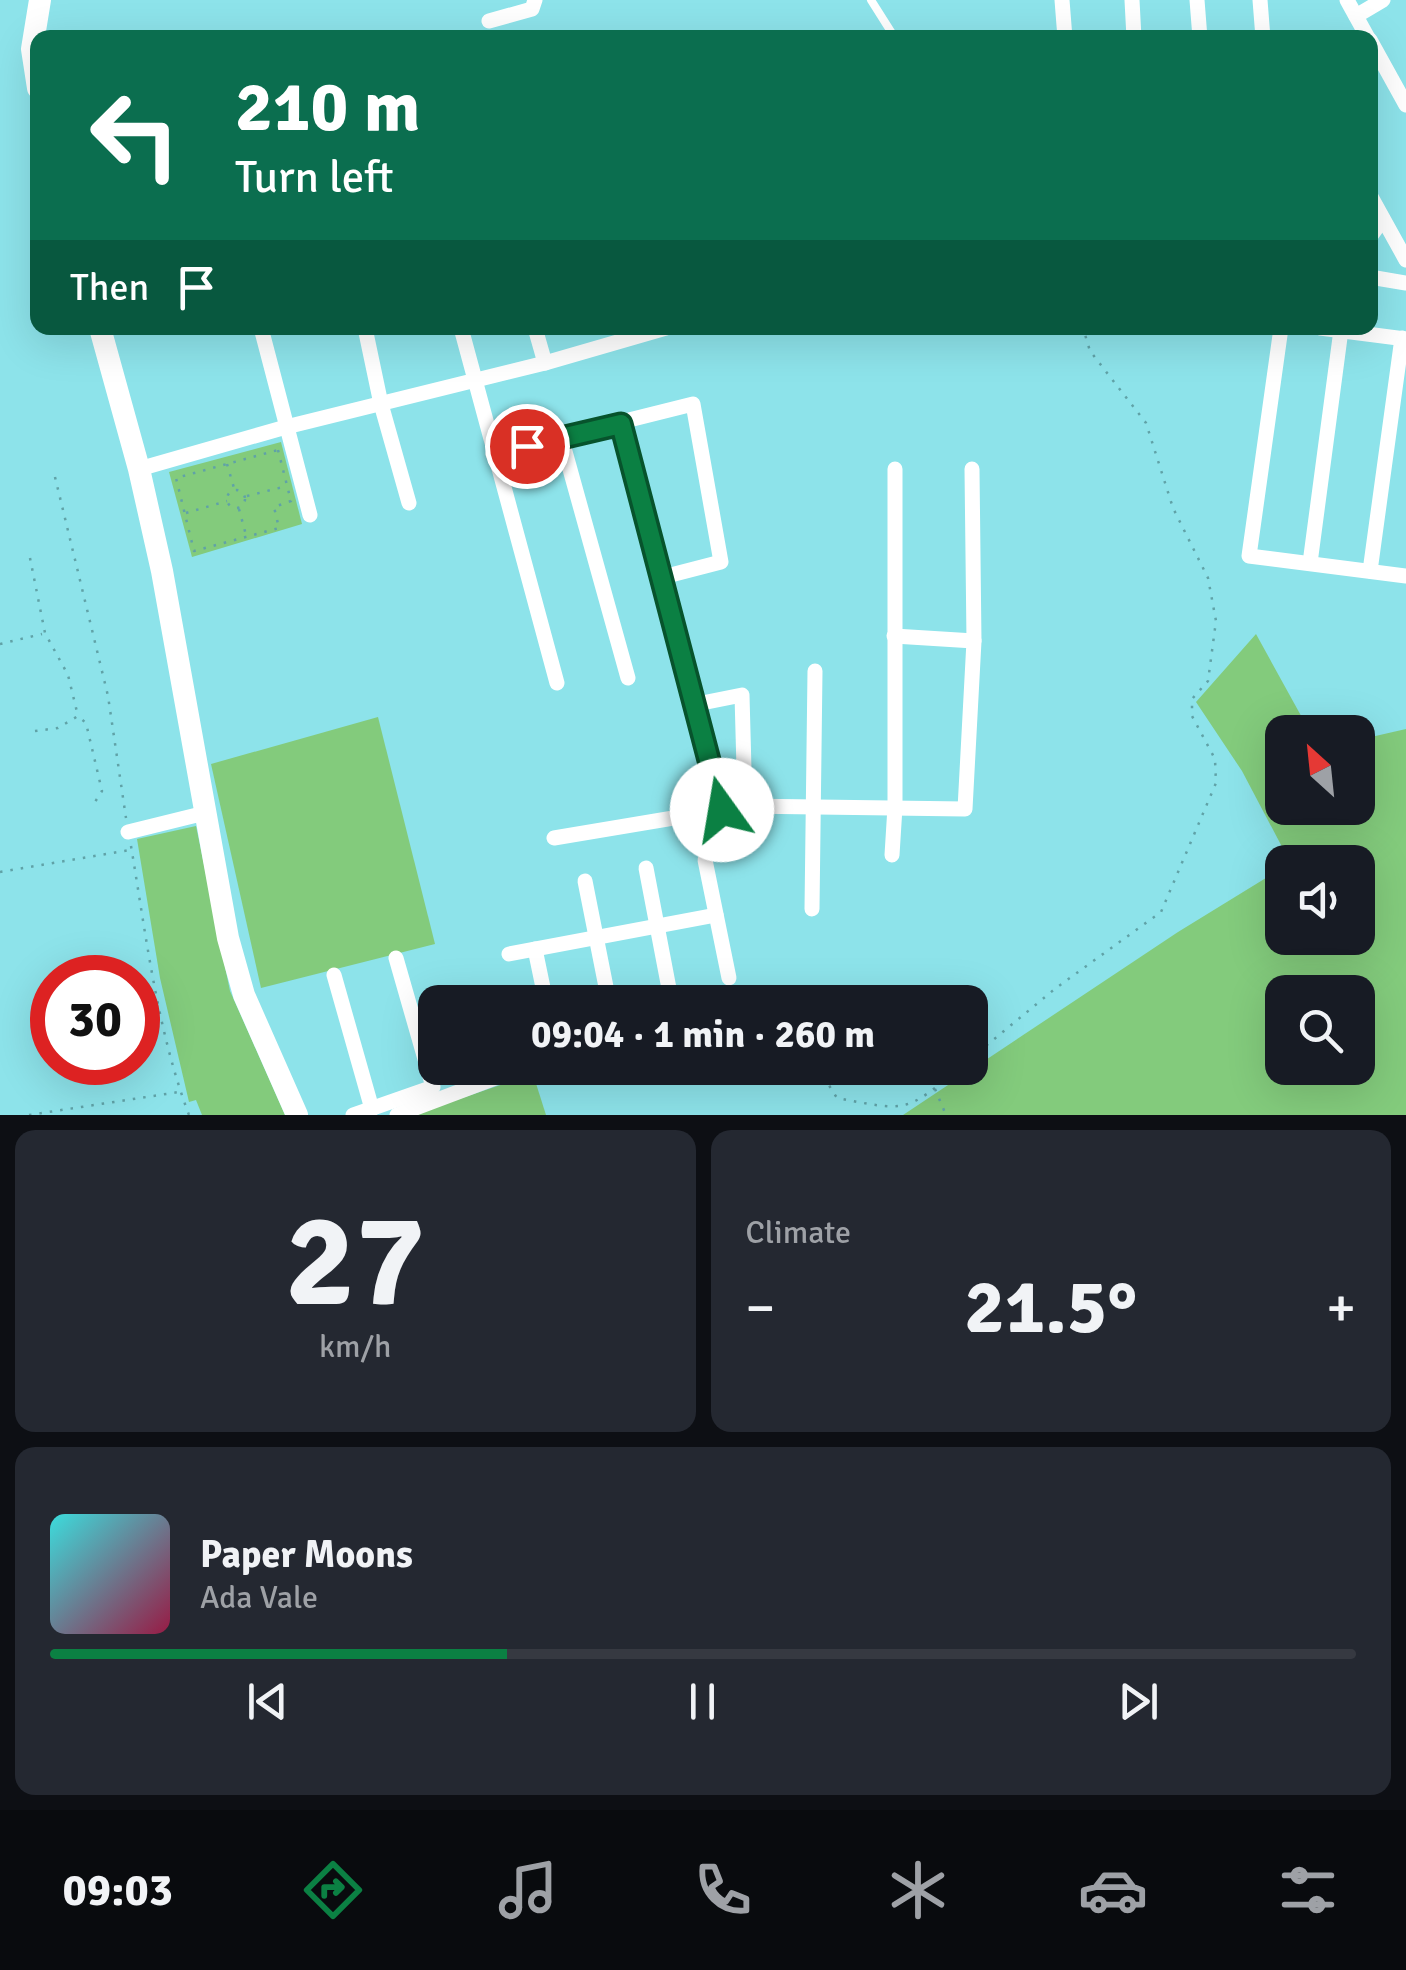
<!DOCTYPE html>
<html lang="en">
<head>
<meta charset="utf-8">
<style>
  :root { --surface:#171b24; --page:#242831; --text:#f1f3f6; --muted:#9ea1a6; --line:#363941; --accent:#0b8043 }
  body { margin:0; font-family:Signika,sans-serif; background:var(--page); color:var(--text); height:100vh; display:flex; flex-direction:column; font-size:38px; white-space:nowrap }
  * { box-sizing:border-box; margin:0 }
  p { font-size:32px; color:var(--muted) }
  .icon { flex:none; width:55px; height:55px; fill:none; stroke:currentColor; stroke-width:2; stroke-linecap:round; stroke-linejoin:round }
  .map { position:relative; height:1115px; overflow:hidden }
  .panel { display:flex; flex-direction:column; gap:15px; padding:15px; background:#0d0f14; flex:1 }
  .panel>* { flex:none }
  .banner { position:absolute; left:30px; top:30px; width:1348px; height:305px; border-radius:20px; box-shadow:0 10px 40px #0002; background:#0b6e4f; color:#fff; overflow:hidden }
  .needle { width:65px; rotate:333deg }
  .buttons { position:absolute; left:1265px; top:715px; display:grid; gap:20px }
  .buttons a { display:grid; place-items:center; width:110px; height:110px; border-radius:20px; background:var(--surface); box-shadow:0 10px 40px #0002; font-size:50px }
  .speed { position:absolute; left:30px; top:955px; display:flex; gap:20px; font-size:50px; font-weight:700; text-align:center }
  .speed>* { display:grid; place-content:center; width:130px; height:130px; border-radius:50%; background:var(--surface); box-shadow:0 10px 40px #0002; line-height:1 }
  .speed .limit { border:15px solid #d22; background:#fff; color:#111 }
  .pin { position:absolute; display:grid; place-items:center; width:85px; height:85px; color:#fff; margin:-42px; border:5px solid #fff; border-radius:50%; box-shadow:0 2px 10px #0007 }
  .me { position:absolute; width:110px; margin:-55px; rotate:347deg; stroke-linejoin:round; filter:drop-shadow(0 0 8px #0008) }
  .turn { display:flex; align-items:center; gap:35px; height:210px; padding:0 40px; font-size:45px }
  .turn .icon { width:130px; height:130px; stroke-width:2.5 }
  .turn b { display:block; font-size:70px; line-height:85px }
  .then { display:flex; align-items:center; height:95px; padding:0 40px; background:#0003; gap:20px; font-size:38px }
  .big { font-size:75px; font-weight:700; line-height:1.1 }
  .panel .tile { flex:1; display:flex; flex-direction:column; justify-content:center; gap:15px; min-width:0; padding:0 35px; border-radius:20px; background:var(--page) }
  .panel .dial { align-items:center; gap:0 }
  .dial b { font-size:130px; line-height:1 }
  .song { display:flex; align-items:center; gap:30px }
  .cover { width:120px; height:120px; border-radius:15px; background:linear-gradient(135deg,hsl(180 70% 55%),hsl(340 70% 35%)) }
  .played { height:10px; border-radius:5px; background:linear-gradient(90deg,var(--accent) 35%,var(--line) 35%) }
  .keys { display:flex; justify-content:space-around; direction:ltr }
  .heat { display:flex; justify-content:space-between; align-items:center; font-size:55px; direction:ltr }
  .panel .tiles { flex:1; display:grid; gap:15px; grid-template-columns:1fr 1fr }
  .tile:last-child { grid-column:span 2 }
  .trip { position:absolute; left:418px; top:985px; width:570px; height:100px; border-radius:20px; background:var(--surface); box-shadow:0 10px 40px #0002; font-weight:700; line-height:100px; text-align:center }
  .tabs { display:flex; height:160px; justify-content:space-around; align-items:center; background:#090b0e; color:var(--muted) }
  .tabs .icon { width:70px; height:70px }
  .tabs .on { color:var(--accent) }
  .tabs b { font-size:45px; color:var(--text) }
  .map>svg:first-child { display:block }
</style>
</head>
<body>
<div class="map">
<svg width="1406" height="1115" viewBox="0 0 1406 1115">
  <rect width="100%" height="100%" fill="#8de3ea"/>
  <!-- green -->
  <g fill="#83cb7c" fill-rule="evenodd">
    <polygon points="281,442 302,524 192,557 169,472"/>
    <path d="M1256 634 1310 732H1282V808H1358V740L1406 729V1115H903L1178 932 1282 868V938H1358V862H1290L1242 771 1196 702ZM1358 992V1068H1282V992Z"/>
    <polygon points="378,717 435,944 261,988 211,764"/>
    <polygon points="196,826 230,991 285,1115 202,1115 196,1100 189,1102 160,978 137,839"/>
    <polygon points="533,1074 546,1115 412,1115"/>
  </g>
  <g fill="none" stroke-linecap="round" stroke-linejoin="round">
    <!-- path -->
    <g stroke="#60a2a7" stroke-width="2.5" stroke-dasharray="2.5 8" stroke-linecap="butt">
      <polygon points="278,450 291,501 274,507 279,528 194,551 176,478"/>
      <polyline points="227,464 234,488"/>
      <polyline points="55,477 108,696 126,818"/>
      <circle cx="236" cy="499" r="9"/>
      <polyline points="247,496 287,486"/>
      <polyline points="239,509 246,535"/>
      <polyline points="186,513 227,501"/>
      <polyline points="30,558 45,633 68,675 78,716"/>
      <polyline points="0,644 42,634"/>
      <polyline points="35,731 58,728 78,716 86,723 102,791 93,805"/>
      <path d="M131 846C146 935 157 1030 189 1115"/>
      <polyline points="0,872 130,850"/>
      <polyline points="691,1002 698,1000 728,1002"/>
      <polyline points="970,1059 1056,988 1161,912 1216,783 1215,759 1192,716 1192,699 1208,681 1216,621 1208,578 1173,508 1146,423 1090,351 1083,328"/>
      <path d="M818 1068 837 1098C906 1111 905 1114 959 1068"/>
      <polyline points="935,1089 946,1115"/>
      <polyline points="29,1115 179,1092"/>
    </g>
    <!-- service -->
    <polyline stroke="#fff" stroke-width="8" points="871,0 895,38"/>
    <!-- minor -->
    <g stroke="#fff" stroke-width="15">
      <polyline points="1062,0 1065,38"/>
      <polyline points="1132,0 1134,38"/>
      <polyline points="1197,0 1200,38"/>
      <polyline points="1260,0 1263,38"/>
      <polyline points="1347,0 1368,38"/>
      <polyline points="1356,16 1383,0"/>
      <polyline points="489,21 532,9 535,0"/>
      <polyline points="1370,40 1406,105"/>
      <polyline points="1370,195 1406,260"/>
      <polyline points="1370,237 1383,219"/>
      <polyline points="1370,277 1406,283"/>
      <polyline points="261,328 310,515"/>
      <polyline points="365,328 381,404 409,503"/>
      <polyline points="461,328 557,683"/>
      <polyline points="535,328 545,363"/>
      <polyline points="1281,328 1249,556 1406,576"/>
      <polyline points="1320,328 1406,339"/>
      <polyline points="621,423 723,810"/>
      <polyline points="561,437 628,678"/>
      <polyline points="493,454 693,404 721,562 663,577"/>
      <polyline points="139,469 286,427 545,363 666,328"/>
      <polyline points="1310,563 1341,330"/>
      <polyline points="1370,571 1402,338"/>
      <polyline points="894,636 974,641"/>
      <polyline points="697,704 742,695 745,806"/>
      <polyline points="128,832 205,813"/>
      <polyline points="554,838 745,806 965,809 974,641 972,469"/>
      <polyline points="892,855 895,807 895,469"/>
      <polyline points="705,860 729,978"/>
      <polyline points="646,868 671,999"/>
      <polyline points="585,881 609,1002"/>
      <polyline points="812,909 815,671"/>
      <polyline points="535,949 546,1002"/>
      <polyline points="509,954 716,915"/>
      <polyline points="334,975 372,1109"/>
      <polyline points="353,1115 433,1087 396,958"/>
      <polyline points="397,1115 522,1068"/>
    </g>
    <!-- secondary -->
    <g stroke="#fff" stroke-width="22">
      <polyline points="38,88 32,49 40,0"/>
      <polyline points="100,328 139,469 162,571 228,938 244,995 297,1115"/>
    </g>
  </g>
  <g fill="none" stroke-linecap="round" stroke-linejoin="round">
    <defs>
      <polyline id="route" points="527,446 621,424 722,810"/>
    </defs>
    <!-- route casing -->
    <use href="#route" stroke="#07532c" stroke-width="25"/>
    <!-- route -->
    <use href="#route" stroke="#0b8043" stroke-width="18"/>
  </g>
</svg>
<div class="buttons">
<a><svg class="needle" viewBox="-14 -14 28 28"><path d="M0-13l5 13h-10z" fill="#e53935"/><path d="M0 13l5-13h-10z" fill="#9ea1a6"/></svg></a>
<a><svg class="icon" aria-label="sound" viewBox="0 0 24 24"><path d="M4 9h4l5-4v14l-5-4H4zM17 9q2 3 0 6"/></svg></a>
<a><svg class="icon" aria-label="search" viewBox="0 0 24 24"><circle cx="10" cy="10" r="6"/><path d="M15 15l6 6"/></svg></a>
</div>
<div class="speed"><div class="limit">30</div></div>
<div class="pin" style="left:527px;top:446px;background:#d93025"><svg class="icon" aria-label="arrive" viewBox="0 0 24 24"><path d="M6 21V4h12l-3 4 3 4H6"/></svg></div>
<svg class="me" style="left:722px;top:810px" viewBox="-20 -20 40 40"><circle r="19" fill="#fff"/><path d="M0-13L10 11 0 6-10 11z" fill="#0b8043"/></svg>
<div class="trip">09:04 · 1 min · 260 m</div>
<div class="banner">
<div class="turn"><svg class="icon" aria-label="left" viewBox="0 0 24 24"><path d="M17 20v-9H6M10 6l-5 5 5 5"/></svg><div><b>210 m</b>Turn left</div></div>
<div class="then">Then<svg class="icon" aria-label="arrive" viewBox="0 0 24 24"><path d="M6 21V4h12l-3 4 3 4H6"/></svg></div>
</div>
</div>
<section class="panel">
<div class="tiles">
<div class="tile dial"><b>27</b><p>km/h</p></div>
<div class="tile"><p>Climate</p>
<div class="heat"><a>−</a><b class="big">21.5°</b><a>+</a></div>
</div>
<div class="tile">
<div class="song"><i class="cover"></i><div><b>Paper Moons</b><p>Ada Vale</p></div></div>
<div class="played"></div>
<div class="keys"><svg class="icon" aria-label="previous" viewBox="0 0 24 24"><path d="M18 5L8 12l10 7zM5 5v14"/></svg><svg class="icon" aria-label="pause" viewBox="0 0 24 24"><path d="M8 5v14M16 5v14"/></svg><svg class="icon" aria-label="next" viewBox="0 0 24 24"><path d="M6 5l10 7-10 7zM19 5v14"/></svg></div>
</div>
</div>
</section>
<nav class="tabs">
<b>09:03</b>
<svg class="icon on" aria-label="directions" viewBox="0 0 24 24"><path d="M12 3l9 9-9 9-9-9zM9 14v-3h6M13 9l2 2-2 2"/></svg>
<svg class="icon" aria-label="music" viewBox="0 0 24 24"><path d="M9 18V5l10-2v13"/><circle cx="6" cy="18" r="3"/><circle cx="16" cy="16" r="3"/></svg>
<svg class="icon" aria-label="phone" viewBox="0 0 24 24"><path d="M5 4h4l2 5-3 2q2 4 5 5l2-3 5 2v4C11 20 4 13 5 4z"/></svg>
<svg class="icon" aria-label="climate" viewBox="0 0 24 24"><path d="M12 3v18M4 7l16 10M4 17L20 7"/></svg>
<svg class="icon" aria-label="car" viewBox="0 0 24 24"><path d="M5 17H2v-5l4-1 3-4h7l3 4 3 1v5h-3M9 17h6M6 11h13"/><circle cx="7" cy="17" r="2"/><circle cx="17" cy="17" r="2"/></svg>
<svg class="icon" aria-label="filters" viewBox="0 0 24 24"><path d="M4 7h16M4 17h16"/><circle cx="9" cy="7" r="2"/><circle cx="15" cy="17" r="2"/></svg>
</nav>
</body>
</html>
